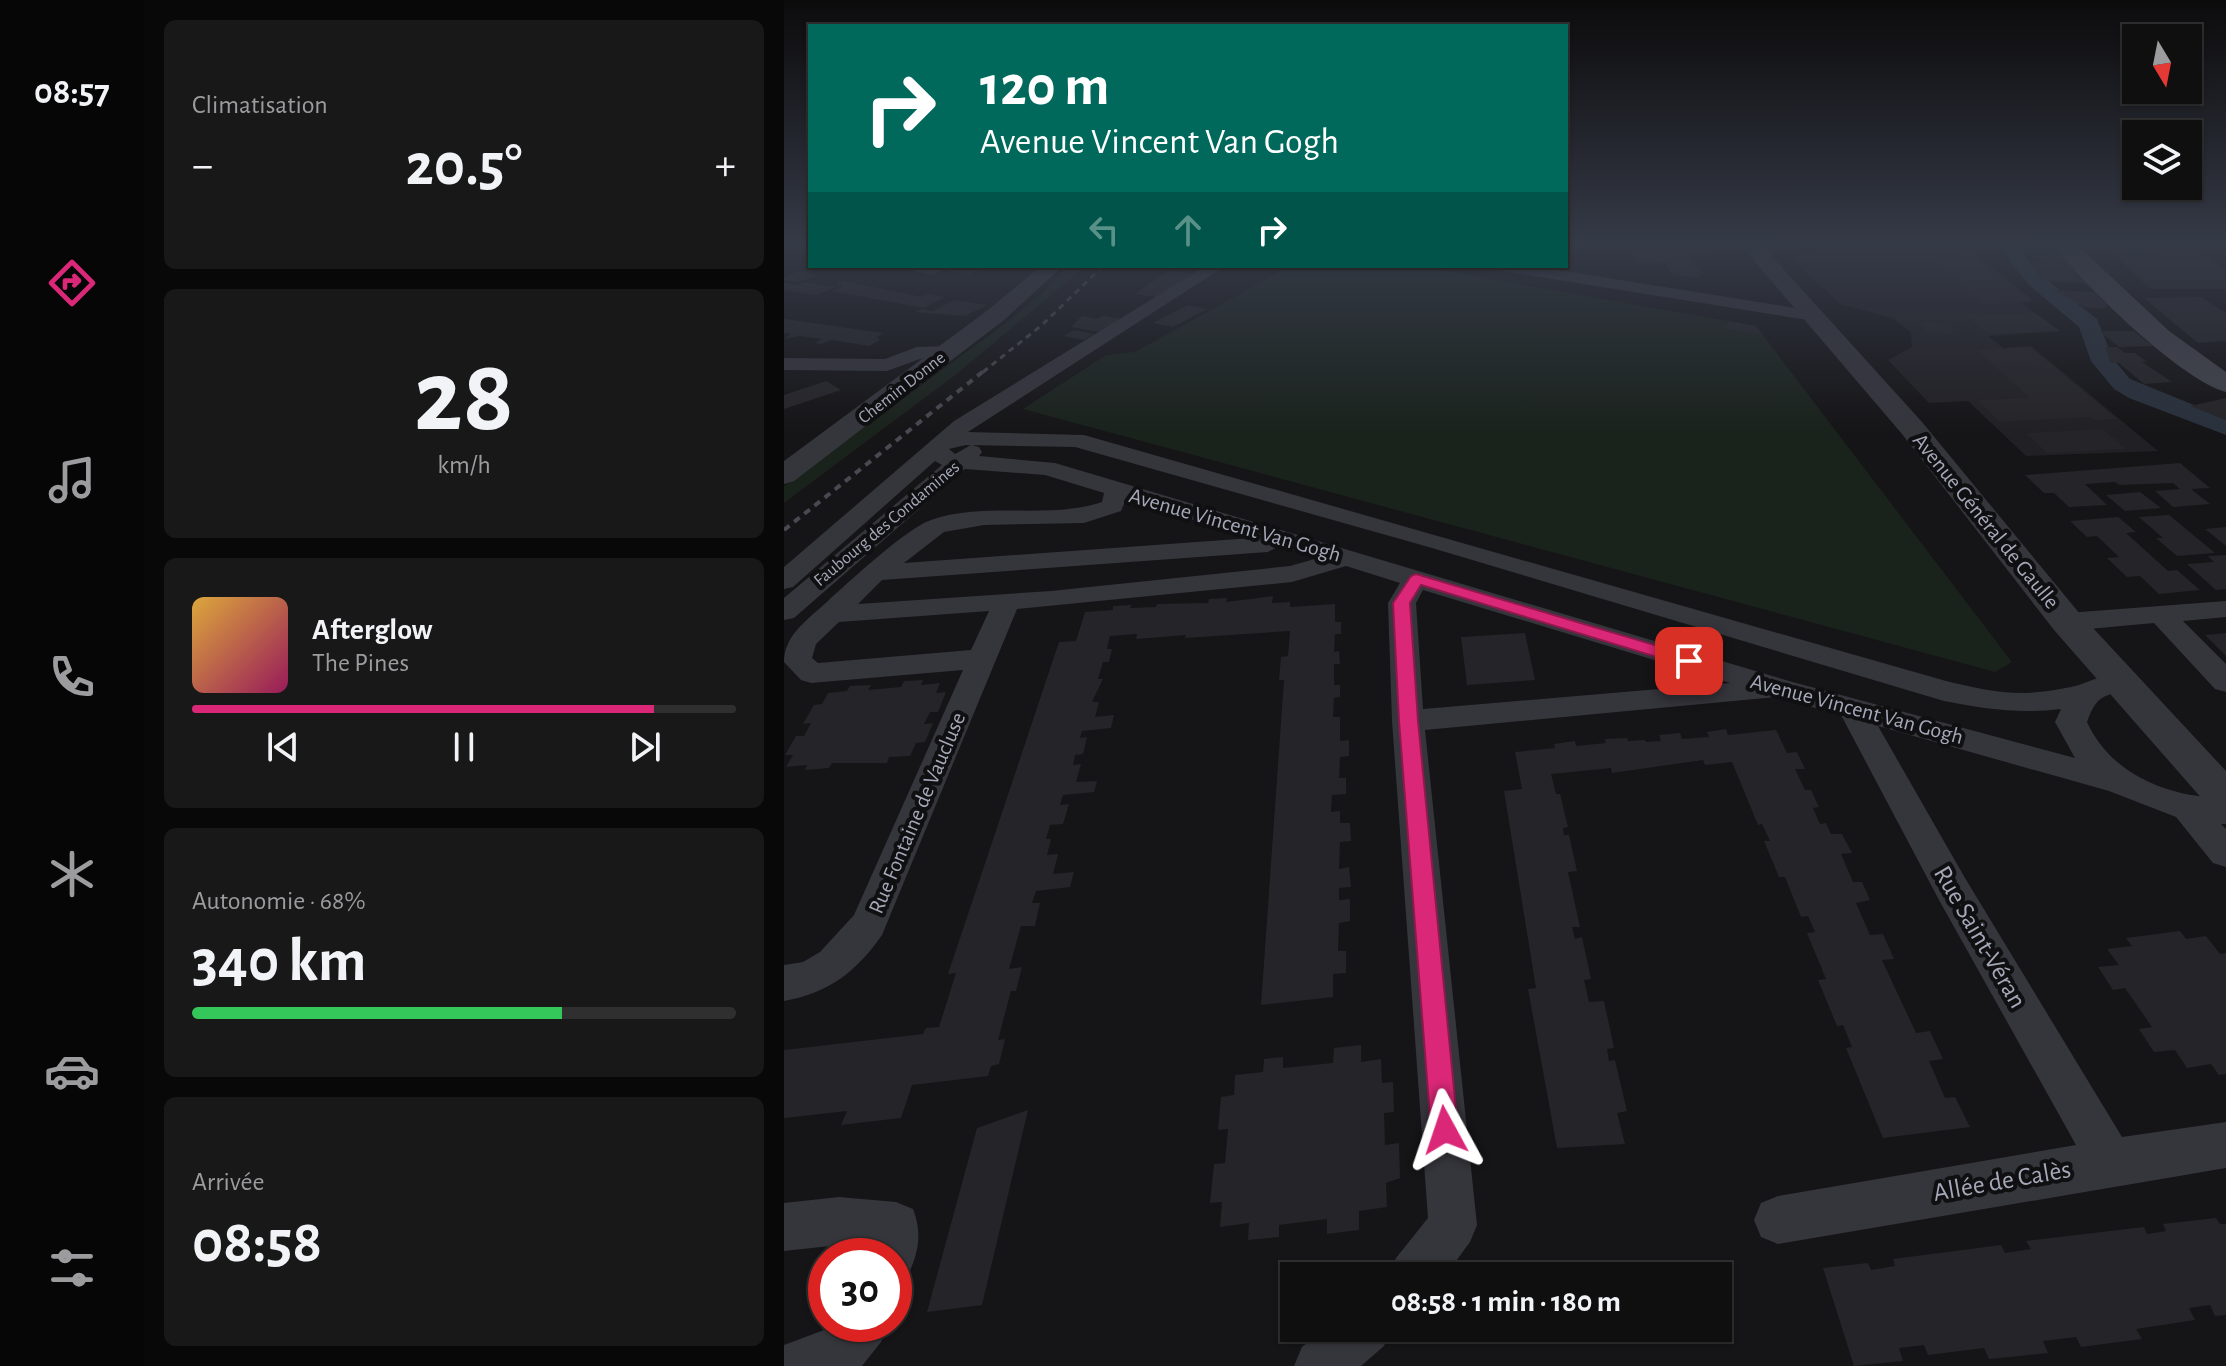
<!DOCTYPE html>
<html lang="fr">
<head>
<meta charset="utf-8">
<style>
  :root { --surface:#100f10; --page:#191819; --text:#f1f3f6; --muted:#9c9c9f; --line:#302f30; --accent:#db2777 }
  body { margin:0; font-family:"Alegreya Sans",sans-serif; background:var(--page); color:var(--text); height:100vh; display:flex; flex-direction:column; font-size:30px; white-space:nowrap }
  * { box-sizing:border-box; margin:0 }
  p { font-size:26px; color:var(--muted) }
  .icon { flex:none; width:44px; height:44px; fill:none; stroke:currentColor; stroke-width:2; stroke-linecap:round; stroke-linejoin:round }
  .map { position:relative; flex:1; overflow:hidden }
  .drawer { display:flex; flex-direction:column; gap:20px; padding:20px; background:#090809; width:640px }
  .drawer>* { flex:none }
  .banner { position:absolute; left:24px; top:24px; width:760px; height:244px; border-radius:0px; box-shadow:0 2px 6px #0004,0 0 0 2px var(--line); background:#00695c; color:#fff; overflow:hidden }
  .needle { width:52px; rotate:170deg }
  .buttons { position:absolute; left:1338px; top:24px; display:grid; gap:16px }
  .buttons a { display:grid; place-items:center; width:80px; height:80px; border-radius:0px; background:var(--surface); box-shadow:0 2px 6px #0004,0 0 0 2px var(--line); font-size:40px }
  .speed { position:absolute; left:24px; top:1238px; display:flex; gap:16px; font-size:40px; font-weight:700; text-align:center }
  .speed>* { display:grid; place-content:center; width:104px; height:104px; border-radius:50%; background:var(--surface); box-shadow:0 2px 6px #0004,0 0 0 2px var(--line); line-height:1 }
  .speed .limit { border:12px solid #d22; background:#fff; color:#111 }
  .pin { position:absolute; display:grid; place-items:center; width:68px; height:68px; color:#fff; margin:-34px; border-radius:16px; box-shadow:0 4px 12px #0006 }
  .me { position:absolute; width:88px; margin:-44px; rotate:355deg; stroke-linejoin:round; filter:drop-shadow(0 0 6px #0008) }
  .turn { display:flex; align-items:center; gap:28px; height:168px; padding:0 40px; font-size:36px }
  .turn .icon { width:104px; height:104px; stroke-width:2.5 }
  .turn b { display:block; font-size:56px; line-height:68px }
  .lanes { display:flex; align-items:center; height:76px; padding:0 40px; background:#0003; justify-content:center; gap:40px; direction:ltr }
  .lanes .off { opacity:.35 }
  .big { font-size:60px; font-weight:700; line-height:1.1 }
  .drawer .widget { flex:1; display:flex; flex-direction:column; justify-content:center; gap:12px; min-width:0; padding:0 28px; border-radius:12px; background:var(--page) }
  .drawer .dial { align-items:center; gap:0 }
  .dial b { font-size:104px; line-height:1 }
  .song { display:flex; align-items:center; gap:24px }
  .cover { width:96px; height:96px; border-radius:12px; background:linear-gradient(135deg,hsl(40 70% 55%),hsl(330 70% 35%)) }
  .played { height:8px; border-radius:4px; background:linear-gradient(90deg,var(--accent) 85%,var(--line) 85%) }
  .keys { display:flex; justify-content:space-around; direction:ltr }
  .heat { display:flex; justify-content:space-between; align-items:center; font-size:44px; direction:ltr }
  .charge { height:12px; border-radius:6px; background:linear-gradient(90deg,#34c759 68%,var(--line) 0) }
  .trip { position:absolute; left:496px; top:1262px; width:452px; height:80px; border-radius:0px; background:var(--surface); box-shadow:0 2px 6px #0004,0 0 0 2px var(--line); font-weight:700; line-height:80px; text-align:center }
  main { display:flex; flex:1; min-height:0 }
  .tab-bar { display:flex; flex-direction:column; width:144px; justify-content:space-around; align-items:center; background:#060606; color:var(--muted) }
  .tab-bar .icon { width:56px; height:56px }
  .tab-bar .current { color:var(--accent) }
  .tab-bar b { font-size:36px; color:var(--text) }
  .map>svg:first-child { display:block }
</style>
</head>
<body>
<main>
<nav class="tab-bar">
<b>08:57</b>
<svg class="icon current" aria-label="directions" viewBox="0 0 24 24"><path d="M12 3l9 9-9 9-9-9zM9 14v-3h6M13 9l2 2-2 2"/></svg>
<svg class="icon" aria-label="music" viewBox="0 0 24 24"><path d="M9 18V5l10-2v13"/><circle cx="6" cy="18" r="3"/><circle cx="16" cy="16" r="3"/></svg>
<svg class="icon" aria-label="phone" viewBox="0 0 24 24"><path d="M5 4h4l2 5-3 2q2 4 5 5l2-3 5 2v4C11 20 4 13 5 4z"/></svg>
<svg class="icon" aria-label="climate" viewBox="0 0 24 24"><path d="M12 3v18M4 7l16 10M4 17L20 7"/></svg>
<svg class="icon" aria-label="car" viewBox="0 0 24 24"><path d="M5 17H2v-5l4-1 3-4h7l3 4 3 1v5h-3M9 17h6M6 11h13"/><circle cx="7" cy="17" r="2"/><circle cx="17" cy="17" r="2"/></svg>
<svg class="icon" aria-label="filters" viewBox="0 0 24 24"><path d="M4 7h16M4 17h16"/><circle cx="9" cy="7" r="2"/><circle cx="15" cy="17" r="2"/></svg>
</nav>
<section class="drawer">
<div class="widget"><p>Climatisation</p>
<div class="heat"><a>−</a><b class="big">20.5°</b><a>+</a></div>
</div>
<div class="widget dial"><b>28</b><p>km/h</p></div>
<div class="widget">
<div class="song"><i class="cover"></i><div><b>Afterglow</b><p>The Pines</p></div></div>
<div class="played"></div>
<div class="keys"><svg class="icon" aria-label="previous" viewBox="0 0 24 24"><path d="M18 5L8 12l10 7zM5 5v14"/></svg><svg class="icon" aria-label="pause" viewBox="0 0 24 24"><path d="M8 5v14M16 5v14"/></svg><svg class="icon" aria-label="next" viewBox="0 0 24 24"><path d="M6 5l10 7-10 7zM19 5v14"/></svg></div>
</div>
<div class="widget"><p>Autonomie · 68%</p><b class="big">340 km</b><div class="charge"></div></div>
<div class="widget"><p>Arrivée</p><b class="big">08:58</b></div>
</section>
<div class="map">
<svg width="1442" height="1366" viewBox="0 0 1442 1366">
  <rect width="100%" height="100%" fill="#151416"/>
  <!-- built -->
  <polygon fill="#212024" points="1181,245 1250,301 1237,303 1277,331 1204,336 1219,348 1247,346 1374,451 1242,456 1184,401 1145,403 1104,360 1128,347 1127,332 1108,318 1056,304 1004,255"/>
  <!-- green -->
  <g fill="#1a221c">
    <polygon points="1030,243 1202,243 1039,252"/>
    <polygon points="283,266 302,266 170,376 0,503 0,486 211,331 258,294"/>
    <polygon points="507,266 633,266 972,326 1228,662 1211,672 239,409 322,355 351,352"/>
  </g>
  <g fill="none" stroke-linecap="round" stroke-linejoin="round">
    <!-- canal -->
    <polygon fill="#29313c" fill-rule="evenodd" points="1211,243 1230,243 1259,277 1313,319 1329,359 1346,379 1442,418 1442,435 1345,398 1330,389 1307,361 1295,327 1245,285"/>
  </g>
  <!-- building -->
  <g fill="#252428">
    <polygon points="896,243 930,243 932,247 926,247 929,251 902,252"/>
    <polygon points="1227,243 1270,248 1303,283 1259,281 1245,263 1259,263 1254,258 1235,252"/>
    <polygon points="1323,247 1411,249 1442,270 1442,289 1366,289"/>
    <polygon points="1137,248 1176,248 1248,301 1199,303 1143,258 1148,258 1133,250"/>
    <polygon points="902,252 919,274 914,274 916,278 889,275 881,262 852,264 847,254"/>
    <polygon points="175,266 207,266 185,275 163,271"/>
    <polygon points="16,271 36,275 15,282 0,280 0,277"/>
    <polygon points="384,271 410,274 373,297 351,294"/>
    <polygon points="59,281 138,297 144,294 160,297 140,308 48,291 60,286 51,285"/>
    <polygon points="21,282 43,286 52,287 33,295 0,290 0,283 13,285"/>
    <polygon points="1269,290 1310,292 1324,306 1316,309 1300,307"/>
    <polygon points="1417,297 1442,313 1442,341 1414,343 1360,298"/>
    <polygon points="170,300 203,305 181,316 131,312 138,309 149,311"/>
    <polygon points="404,305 423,309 389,327 369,323"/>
    <polygon points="1251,313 1274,331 1204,334 1182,315"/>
    <polygon points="298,316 313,319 319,316 338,319 315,332 287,327"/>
    <polygon points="0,319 99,333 93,337 96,340 85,346 48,340 37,344 31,343 38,339 16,336 0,339 7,334 0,333"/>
    <polygon points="945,321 972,326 979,335 940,328"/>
    <polygon points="1140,321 1169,326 1166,328 1171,332 1168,335 1138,330 1142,328 1136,324"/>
    <polygon points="290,330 311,334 300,340 279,336"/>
    <polygon points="1315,331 1350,331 1369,346 1335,347"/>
    <polygon points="1246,347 1333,419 1309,420 1305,417 1216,422 1194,400 1246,398 1193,350"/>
    <polygon points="1321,347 1333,347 1341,353 1351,353 1362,361 1358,362 1388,382 1360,384 1335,363 1327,363"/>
    <polygon points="42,381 57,390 0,409 0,395"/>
    <polygon points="1442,398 1442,420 1406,406"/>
    <polygon points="1319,429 1342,449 1263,453 1242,433"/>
    <polygon points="1396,463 1426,488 1407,489 1426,504 1389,507 1371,491 1396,489 1389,483 1335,485 1331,482 1301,484 1323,505 1285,507 1270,493 1260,493 1241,475"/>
    <polygon points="1356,492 1377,508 1341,511 1322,495"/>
    <polygon points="1385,515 1431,553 1393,556 1372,538 1379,538 1355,517"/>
    <polygon points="1334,517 1352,532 1342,533 1384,571 1393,570 1416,590 1375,594 1356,576 1343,577 1323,558 1335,557 1313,536 1303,537 1286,521"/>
    <polygon points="1442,527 1442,546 1421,529"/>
    <polygon points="1442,555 1442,589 1432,590 1403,564 1430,562 1424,556"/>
    <polygon points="489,596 488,603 506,602 506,607 551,604 551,622 557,622 557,634 551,634 550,652 555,651 556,664 550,664 550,685 556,685 556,697 550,698 549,717 556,717 556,741 565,740 565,756 556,757 555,778 562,778 562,794 548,795 547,812 556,811 556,823 566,823 567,841 556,842 555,869 565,867 567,887 555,888 555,900 566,899 566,921 555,923 554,951 562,951 562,973 549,974 549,997 477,1005 500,680 495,680 497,657 504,656 506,631 401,638 402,635 352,639 353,634 326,636 323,649 328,649 325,662 319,662 314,679 319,679 308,702 315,702 311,717 330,715 327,728 298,731 296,738 303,737 299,754 291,755 289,765 297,764 292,782 313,781 310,792 279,795 276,805 285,804 279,824 266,825 262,839 267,839 263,855 274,854 269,874 290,872 286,887 252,891 248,903 256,903 251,926 237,926 225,969 238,967 232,991 227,991 214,1040 221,1039 215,1064 207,1066 204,1076 128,1085 117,1118 57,1125 63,1111 0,1118 0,1050 139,1034 142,1028 155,1027 172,973 164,974 275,642 292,641 301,612 329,610 329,606 348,605 346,608 372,607 373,604 424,603 425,599 443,598 442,602"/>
    <polygon points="741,633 751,680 683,685 677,637"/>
    <polygon points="1442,633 1442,656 1421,635"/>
    <polygon points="139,680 137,685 156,683 152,693 162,692 154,712 146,712 140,724 149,723 141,742 132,743 126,756 105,757 103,763 48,763 45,768 21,770 23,765 2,767 9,755 1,755 12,736 20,736 27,723 19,724 30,705 38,704 44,693 63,691 66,686 87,685 84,690 117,687 120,681"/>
    <polygon points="942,729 944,735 992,730 1003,753 1013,752 1021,769 1011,769 1021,790 1027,790 1035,807 1029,808 1036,824 1042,823 1047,834 1058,834 1068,853 1057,854 1069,882 1078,882 1086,900 1072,903 1086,935 1099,934 1110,959 1098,960 1132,1033 1146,1031 1159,1059 1145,1061 1161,1098 1171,1097 1186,1127 1099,1138 1062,1048 1068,1047 1059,1025 1053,1026 1034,980 1042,979 1023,933 1031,932 1024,916 1017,917 1001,877 995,877 980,841 986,841 978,824 974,825 948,762 921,765 919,760 828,773 827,768 767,774 772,794 776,794 784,827 779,828 780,835 785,835 793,871 784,872 796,927 788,927 791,939 798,937 807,979 800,980 805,1002 820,1001 830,1048 823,1049 825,1061 831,1060 843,1111 833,1113 841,1144 773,1148 744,989 752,988 720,791 738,789 731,752 771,748 770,744 791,741 792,746 822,743 821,739 843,738 844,741 861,740 862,742 877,741 875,735 896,733 898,739 925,737 923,732"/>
    <polygon points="1396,931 1402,939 1422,936 1436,954 1442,953 1442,1074 1435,1075 1427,1064 1403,1068 1391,1050 1370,1052 1355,1029 1368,1027 1341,988 1329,990 1314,967 1335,965 1323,949 1348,946 1342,938"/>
    <polygon points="577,1045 577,1062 597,1059 598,1083 609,1082 610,1112 600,1113 601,1145 615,1143 616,1178 602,1183 603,1207 575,1211 575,1230 543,1234 543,1219 495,1225 495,1237 464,1240 465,1223 436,1227 438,1202 426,1203 430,1164 441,1163 444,1129 434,1130 437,1097 450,1095 451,1075 479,1072 480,1059 499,1057 499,1068 549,1063 550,1048"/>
    <polygon points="244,1110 198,1305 143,1312 193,1128"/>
    <polygon points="1432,1218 1436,1224 1442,1224 1442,1315 1431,1316 1426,1305 1405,1308 1411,1320 1352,1329 1358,1339 1297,1347 1292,1337 1259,1341 1264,1353 1205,1359 1200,1348 1144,1355 1140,1345 1115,1348 1119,1361 1070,1366 1039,1268 1084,1263 1087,1270 1111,1266 1109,1259 1217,1245 1221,1253 1247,1249 1242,1241 1360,1227 1363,1234 1382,1231 1379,1224"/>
  </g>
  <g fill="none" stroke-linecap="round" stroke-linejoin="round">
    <!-- minor -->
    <g fill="#35353c" fill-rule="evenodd">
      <polygon points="1,243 26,243 26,252 3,246"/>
      <polygon points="119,266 167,266 149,275 121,269"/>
      <path d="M422 266H441L184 432 300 435 1162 681C1188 687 1216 694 1243 693 1257 692 1273 690 1287 687 1307 683 1324 669 1347 675L1351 682 1347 689C1320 696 1313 694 1303 722 1327 775 1386 798 1442 798V824H1437L1442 829V867L1429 863 1392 817 1325 791 1094 726 1181 878 1338 1137 1442 1122V1168L994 1244 977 1237 970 1220 977 1203 994 1196 1292 1145 1155 900 1057 715 992 697 641 730 693 1225 686 1242 661 1276H605L612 1258 644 1218 608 721 604 603 616 583 562 566 508 582 233 609 98 935C72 972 45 993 0 1001V965L19 962 36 952 70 915 179 670 27 683 17 680 0 662C0 634 26 618 45 600 66 581 123 528 147 520 202 501 264 520 318 502L320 493 261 475 181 469 10 618 0 620V598L158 465 151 461 9 587 0 589V567L170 421ZM182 445 291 447 648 548 1160 701C1201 709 1235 714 1277 709L1271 722 1291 758 1005 681 271 463 195 456 198 452 195 447 187 445 171 454 165 449ZM342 499 468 538 120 563 160 532 200 525 300 523 337 511ZM495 546 534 558 506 566 267 591 74 604 98 580 484 552ZM639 590 946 683 639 709 632 603ZM205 611 187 650 34 663 28 658 32 644 55 622Z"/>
      <polygon points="711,266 749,266 1030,311 1039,316 1030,321 719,271"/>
      <polygon points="165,346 174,352 172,356 136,359 103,371 0,370 0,358 101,359 133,347"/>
      <polygon points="1442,601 1442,617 1399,621 1442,664 1442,692 1431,689 1370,623 1283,631 1273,628 1269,622 1273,616 1283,613"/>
      <path d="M55 1197 112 1202 129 1209C138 1232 135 1251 125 1273L110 1280V1256H83L85 1248 55 1245 0 1251V1203Z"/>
      <polygon points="45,1324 105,1324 97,1342 78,1366 0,1366 0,1345 40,1330"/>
      <polygon points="542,1328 608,1328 600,1346 577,1366 510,1366 518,1347"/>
    </g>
    <!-- tertiary -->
    <g fill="#35353c" fill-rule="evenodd">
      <polygon points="955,243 976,243 1138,422 1296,614 1442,771 1442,814 1427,809 1270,630 1118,434"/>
      <polygon points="257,266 279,266 220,320 10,481 0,484 0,461 204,310"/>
    </g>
    <!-- secondary -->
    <path fill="#43444c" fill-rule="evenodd" d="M1268 243H1291L1385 331 1442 372V392C1398 381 1296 282 1268 243Z"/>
    <!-- rail-far1 -->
    <polyline stroke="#484951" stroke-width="3" stroke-dasharray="6 5" stroke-linecap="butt" points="199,372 258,325 319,266"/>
    <!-- rail -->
    <polyline stroke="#484951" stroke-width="4" stroke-dasharray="7 6" stroke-linecap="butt" points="0,530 201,370"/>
  </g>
  <!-- sky -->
  <linearGradient id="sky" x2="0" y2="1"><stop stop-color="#0c0b0c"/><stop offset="0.56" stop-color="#353a47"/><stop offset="1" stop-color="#353a47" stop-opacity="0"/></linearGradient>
  <rect width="1442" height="434" fill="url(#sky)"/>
  <!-- route -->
  <polygon fill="#db2777" stroke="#8e194d" stroke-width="2" points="632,574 911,657 914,661 905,667 899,665 637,585 626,603 634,721 674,1130 670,1140 661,1144 651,1140 647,1130 615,721 609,603 627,576"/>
  <g text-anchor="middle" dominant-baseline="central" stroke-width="8" stroke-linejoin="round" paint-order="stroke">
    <!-- far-street labels -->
    <g font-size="18" fill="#a5a8b8" stroke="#100f11">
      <text transform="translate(118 388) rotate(-38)">Chemin Donne</text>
      <text transform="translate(103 524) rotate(-40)">Faubourg des Condamines</text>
    </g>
    <!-- street labels -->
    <g font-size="22" fill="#a5a8b8" stroke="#100f11">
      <text transform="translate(1202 521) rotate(51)">Avenue Général de Gaulle</text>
      <text transform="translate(451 525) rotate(16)">Avenue Vincent Van Gogh</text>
      <text transform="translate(1073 709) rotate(15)">Avenue Vincent Van Gogh</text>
      <text transform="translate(133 813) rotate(-67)">Rue Fontaine de Vaucluse</text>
    </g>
    <!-- near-street labels -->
    <g font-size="26" fill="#a5a8b8" stroke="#100f11">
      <text transform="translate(1196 937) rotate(60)">Rue Saint-Véran</text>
      <text transform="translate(1218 1181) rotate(-10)">Allée de Calès</text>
    </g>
  </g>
</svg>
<div class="buttons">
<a><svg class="needle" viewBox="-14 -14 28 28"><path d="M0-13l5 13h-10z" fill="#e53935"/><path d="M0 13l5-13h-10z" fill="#9c9c9f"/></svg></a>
<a><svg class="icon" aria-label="layers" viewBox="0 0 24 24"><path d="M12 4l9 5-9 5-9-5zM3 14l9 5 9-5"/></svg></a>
</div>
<div class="speed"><div class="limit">30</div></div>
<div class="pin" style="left:905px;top:661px;background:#d93025"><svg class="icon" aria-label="arrive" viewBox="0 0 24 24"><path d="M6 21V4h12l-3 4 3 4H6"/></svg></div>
<svg class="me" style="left:661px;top:1130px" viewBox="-20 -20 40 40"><path d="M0-17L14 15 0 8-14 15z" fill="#db2777" stroke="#fff" stroke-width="4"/></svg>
<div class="trip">08:58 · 1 min · 180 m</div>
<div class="banner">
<div class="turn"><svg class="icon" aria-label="right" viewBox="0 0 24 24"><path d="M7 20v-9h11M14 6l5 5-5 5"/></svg><div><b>120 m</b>Avenue Vincent Van Gogh</div></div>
<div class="lanes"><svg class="icon off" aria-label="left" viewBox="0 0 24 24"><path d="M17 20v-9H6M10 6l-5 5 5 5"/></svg><svg class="icon off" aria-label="ahead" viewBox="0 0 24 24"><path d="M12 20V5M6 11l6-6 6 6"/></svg><svg class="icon" aria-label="right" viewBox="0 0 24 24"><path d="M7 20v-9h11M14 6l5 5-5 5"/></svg></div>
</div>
</div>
</main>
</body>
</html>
